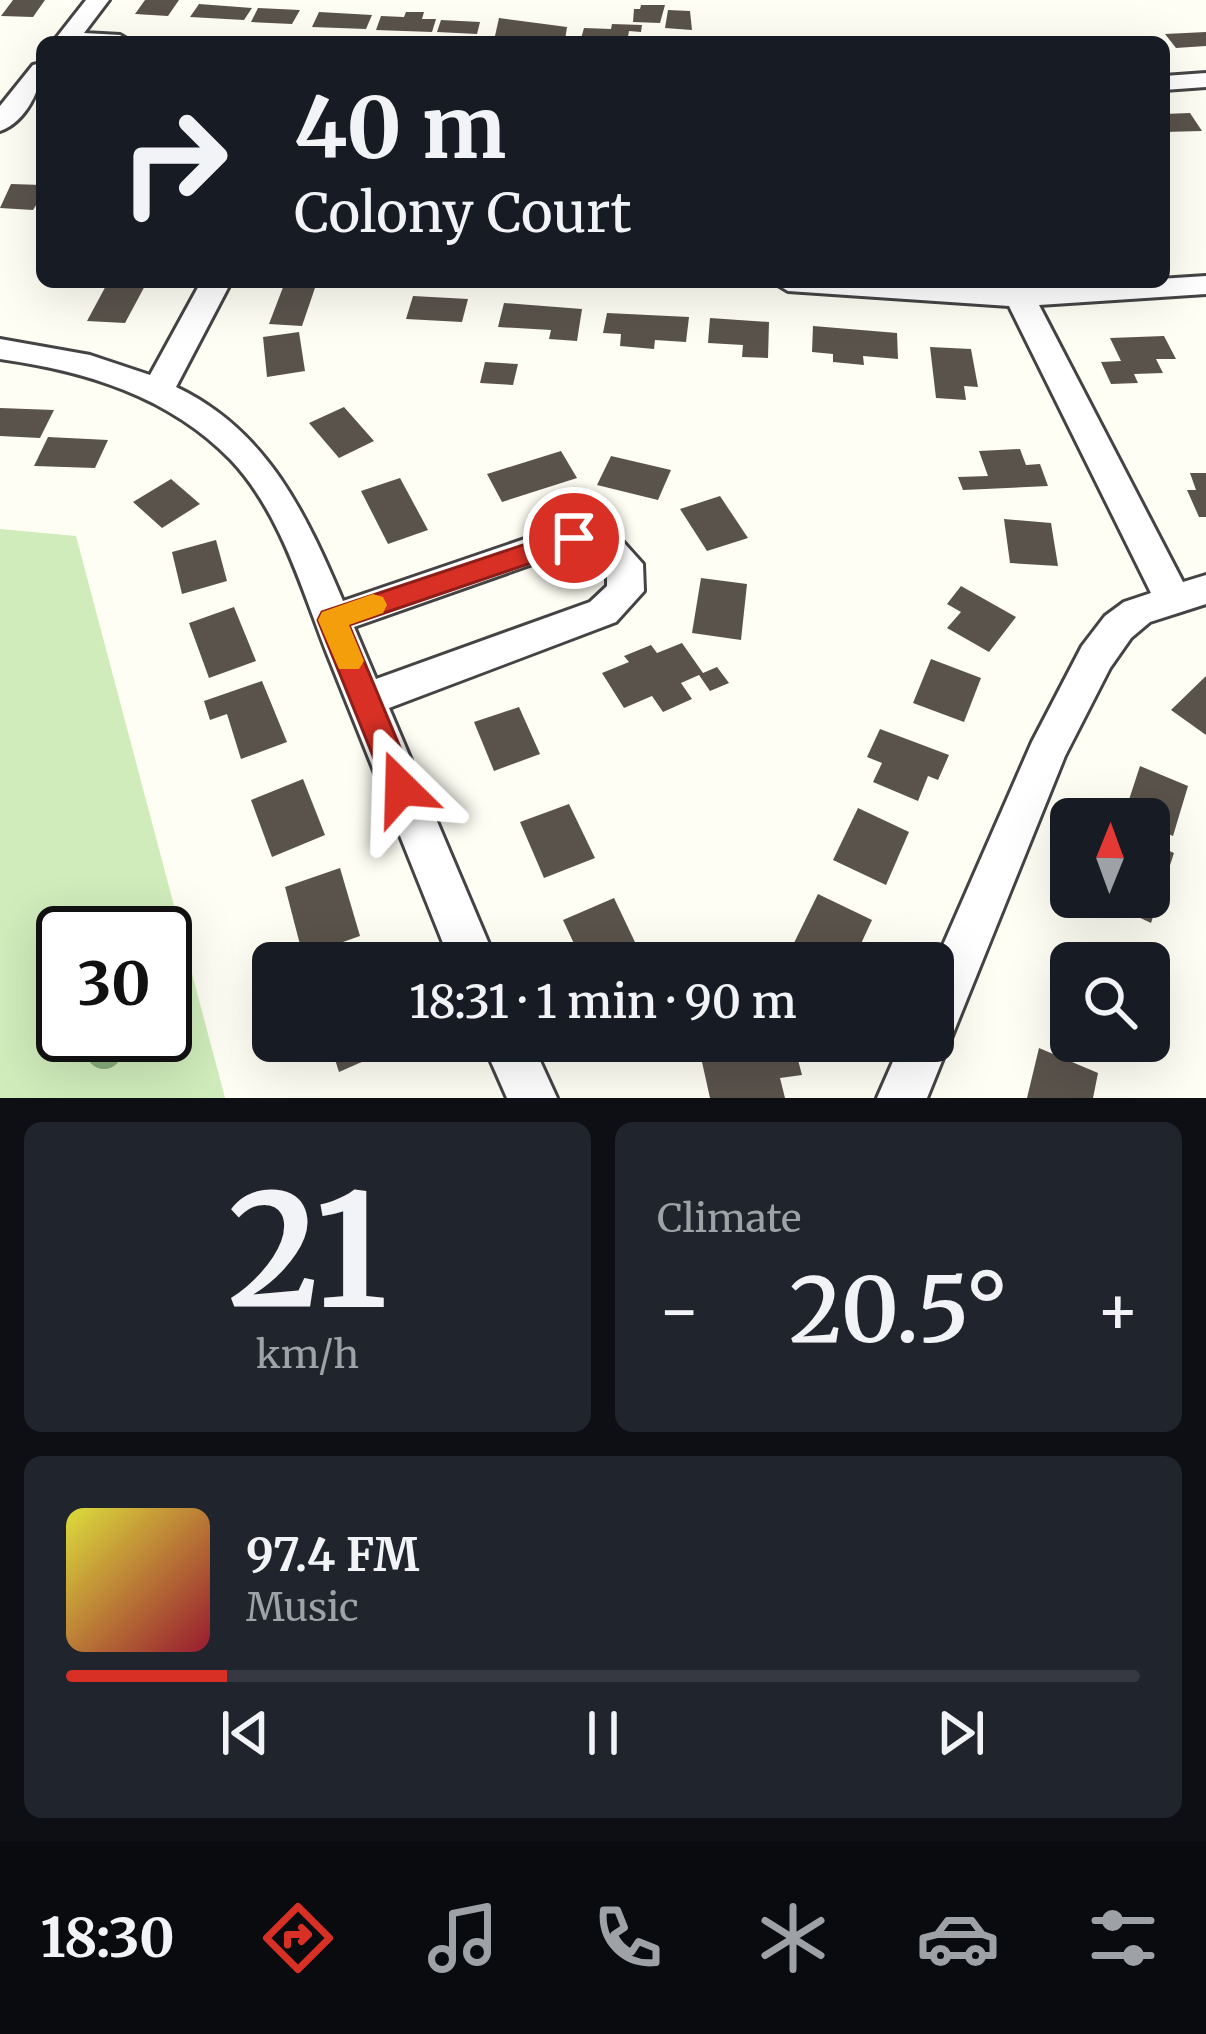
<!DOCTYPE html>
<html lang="en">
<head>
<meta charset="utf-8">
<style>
  :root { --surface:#171b24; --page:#20242c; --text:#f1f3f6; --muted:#9ea1a6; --line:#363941; --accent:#d93025 }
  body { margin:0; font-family:Merriweather,serif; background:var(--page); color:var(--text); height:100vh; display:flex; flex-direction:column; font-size:45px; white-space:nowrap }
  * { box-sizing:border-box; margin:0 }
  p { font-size:39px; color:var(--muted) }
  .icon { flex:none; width:66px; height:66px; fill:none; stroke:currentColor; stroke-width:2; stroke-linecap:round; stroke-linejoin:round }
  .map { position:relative; height:1098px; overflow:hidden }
  .sheet { display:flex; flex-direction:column; gap:24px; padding:24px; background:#0d0f14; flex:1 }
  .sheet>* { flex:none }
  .guide { position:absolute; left:36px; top:36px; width:1134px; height:252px; border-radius:18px; box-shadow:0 12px 48px #0002; background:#171b24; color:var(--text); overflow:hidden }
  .needle { width:78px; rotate:1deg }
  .controls { position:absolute; left:1050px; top:798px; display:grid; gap:24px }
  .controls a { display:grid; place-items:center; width:120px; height:120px; border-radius:18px; background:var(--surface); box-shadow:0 12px 48px #0002; font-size:60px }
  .speed { position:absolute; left:36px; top:906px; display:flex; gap:24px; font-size:60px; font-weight:700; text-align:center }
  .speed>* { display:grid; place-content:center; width:156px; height:156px; border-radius:50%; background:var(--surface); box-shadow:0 12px 48px #0002; line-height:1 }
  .speed .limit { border:6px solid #111; border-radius:18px; background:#fff; color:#111 }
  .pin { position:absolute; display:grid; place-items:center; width:102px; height:102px; color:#fff; margin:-51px; border:6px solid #fff; border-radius:50%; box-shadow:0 3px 12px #0007 }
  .me { position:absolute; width:132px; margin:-66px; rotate:338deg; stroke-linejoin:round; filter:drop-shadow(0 0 9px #0008) }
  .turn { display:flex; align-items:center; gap:42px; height:252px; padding:0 60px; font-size:54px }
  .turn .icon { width:156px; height:156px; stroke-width:2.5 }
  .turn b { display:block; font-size:84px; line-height:102px }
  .big { font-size:90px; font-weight:600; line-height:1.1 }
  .sheet .widget { flex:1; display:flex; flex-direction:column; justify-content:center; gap:18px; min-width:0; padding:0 42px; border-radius:18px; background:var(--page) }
  .sheet .dial { align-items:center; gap:0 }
  .dial b { font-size:156px; line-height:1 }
  .song { display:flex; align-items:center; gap:36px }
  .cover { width:144px; height:144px; border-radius:18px; background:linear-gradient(135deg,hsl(60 70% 55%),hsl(350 70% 35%)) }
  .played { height:12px; border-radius:6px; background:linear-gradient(90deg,var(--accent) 15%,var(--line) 15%) }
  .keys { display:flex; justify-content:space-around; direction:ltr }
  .heat { display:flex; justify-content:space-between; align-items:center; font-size:66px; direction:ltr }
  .sheet .tiles { flex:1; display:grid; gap:24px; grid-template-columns:1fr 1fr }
  .widget:last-child { grid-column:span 2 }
  .trip { position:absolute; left:252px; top:942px; width:702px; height:120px; border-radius:18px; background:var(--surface); box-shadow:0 12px 48px #0002; font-weight:600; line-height:120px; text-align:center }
  .menu { display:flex; height:192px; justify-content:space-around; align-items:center; background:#090b0e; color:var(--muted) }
  .menu .icon { width:84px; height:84px }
  .menu .current { color:var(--accent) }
  .menu b { font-size:54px; color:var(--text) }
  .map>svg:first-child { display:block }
</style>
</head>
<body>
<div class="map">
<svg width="1206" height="1098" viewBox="0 0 1206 1098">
  <rect width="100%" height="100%" fill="#fffef4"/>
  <!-- green -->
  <path fill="#d0ecbb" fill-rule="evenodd" d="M0 529 76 536 225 1098H0ZM63 933H165V1035H63Z"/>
  <!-- building -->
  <g fill="#5a534c">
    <polygon points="13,0 45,0 33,17 1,16"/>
    <polygon points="145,0 179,0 168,16 135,14"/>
    <polygon points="199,4 252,8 244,20 190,17"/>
    <polygon points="641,5 665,5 660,23 633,22 634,9 640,9"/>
    <polygon points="258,8 300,10 292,24 251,22"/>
    <polygon points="668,10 690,11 692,30 665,28"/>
    <polygon points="319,12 372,15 366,29 312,27"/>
    <polygon points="406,12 424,12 422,19 436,19 432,32 376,30 381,16 404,17"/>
    <polygon points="499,18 567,27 565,40 495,36"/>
    <polygon points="441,20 480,22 477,34 437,32"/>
    <polygon points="612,24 642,25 641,32 629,31 627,42 580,42 584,28 611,29"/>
    <polygon points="1206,32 1206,46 1176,48 1165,34"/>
    <polygon points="1190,113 1202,131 1164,132 1164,114"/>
    <polygon points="11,184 42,185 42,196 33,210 0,208"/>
    <polygon points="108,282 147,282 125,323 87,321"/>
    <polygon points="285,282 317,282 302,326 269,324"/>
    <polygon points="413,296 468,299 462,322 406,319"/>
    <polygon points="504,303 582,309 577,341 549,339 551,330 498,327"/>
    <polygon points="607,313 689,317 686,342 655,340 654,349 620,346 621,334 603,333"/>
    <polygon points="710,318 769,322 768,358 742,357 743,345 708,343"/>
    <polygon points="813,326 897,333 898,359 863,356 864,365 833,362 833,354 812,352"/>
    <polygon points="299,332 305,371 267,377 263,337"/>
    <polygon points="1164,336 1176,359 1156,359 1163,373 1134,374 1138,383 1111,384 1101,362 1121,361 1110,338"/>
    <polygon points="930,347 971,349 978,387 964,386 966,400 936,398"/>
    <polygon points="485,362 518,364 513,385 480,383"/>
    <polygon points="344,407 374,441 339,458 309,423"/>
    <polygon points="0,408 54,410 40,438 0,436"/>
    <polygon points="48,437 108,440 95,468 34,466"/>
    <polygon points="1020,449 1026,465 1040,464 1048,486 963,490 958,477 988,476 979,451"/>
    <polygon points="561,451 577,478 502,502 487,474"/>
    <polygon points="611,456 671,470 658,500 597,485"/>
    <polygon points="1190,473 1206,473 1206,517 1199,517 1187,490 1196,490"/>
    <polygon points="400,478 428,530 388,544 361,491"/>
    <polygon points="171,479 200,504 162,528 133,502"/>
    <polygon points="720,496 748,538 707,551 680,509"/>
    <polygon points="1004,519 1051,523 1058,566 1010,563"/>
    <polygon points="216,540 227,581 182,594 172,552"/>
    <polygon points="701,578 747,584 741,640 692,633"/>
    <polygon points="961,586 1016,617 989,652 947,628 961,612 947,604"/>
    <polygon points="234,607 256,661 209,678 189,623"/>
    <polygon points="682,643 703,673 717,667 729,683 710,691 699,675 681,683 692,699 663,712 652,696 624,708 602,673 629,662 624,656 651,645 657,653"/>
    <polygon points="931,659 981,678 964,722 913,703"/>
    <polygon points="1206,676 1206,735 1171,710"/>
    <polygon points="262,681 287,742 241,759 227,714 210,720 204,701"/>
    <polygon points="519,707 540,754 494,771 474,722"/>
    <polygon points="880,729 949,755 938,780 928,776 918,801 873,782 882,763 867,757"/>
    <polygon points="1140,766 1188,786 1173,836 1149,826 1149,819 1124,815"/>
    <polygon points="303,779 325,835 272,857 251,800"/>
    <polygon points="569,804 595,858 544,878 520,822"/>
    <polygon points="858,808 909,832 886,885 833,860"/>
    <polygon points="1149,842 1174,853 1151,923 1096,897 1149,897"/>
    <polygon points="340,868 360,936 303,956 285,887"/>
    <polygon points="818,894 872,920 852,963 822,963 792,947"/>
    <polygon points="614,898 643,959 583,963 563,920"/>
    <polygon points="1079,944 1124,963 1074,963"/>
    <polygon points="329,1041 397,1041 398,1046 339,1072"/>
    <polygon points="766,1041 793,1041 802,1075 780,1078 785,1098 710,1098 700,1053"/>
    <polygon points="1039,1048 1098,1073 1093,1098 1027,1098"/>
  </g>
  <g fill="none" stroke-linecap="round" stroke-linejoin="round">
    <defs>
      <g id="street">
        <polygon points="86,0 109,0 84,33 120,35 132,42 53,42"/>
        <path d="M42 63C42 88 26 122 0 131V106L33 65Z"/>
        <polygon points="1206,73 1206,87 1164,90 1164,76"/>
        <polygon points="1206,276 1206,294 1039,305 1183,582 1206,575 1206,604 1150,622 1131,638 1110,668 1065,756 927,1098 877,1098 902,1041 933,1041 933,968 1032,742 1082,646 1105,616 1124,602 1151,593 1009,306 788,291 773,282 931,282 1020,288"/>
        <path d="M201 282H231L176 387C267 430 306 514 343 601L560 527 616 534 643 564 644 591 616 622 389 708 497 963H451C410 861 369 758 328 656 302 590 281 513 231 460 169 396 85 371 0 359V339L90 355 150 375ZM561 554 594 557 607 569V586L590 602 376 679 354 627Z"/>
        <polygon points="482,1041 531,1041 557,1098 507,1098"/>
      </g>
    </defs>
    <!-- street casing -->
    <use href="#street" stroke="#444" stroke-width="6"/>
    <!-- street -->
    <use href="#street" fill="#fff" fill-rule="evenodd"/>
  </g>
  <!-- trees -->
  <circle fill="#87ae7d" cx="104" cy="1051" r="18"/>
  <!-- route -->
  <polygon fill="#d93025" stroke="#8d1f18" stroke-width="3" points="574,528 588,538 584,545 349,625 417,788 413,798 401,802 390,798 318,620 322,612"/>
  <!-- slow -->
  <polygon fill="#f59e0b" points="373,594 383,597 387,605 383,613 349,625 364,661 359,669 339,669 318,620 322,612"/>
</svg>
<div class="controls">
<a><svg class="needle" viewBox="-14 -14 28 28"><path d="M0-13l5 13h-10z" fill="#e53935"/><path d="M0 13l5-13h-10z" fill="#9ea1a6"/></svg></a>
<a><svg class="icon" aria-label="search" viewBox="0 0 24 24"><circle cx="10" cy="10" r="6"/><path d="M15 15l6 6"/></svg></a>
</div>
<div class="speed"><div class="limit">30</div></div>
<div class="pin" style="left:574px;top:538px;background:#d93025"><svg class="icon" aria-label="arrive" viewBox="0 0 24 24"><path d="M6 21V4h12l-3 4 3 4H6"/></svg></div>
<svg class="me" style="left:401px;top:788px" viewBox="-20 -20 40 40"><path d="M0-17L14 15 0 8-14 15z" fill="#d93025" stroke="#fff" stroke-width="4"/></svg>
<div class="trip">18:31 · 1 min · 90 m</div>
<div class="guide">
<div class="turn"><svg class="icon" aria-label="right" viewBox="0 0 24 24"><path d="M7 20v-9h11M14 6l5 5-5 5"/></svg><div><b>40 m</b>Colony Court</div></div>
</div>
</div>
<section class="sheet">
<div class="tiles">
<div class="widget dial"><b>21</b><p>km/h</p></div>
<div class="widget"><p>Climate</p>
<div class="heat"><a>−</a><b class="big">20.5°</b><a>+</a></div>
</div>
<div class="widget">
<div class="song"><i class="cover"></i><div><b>97.4 FM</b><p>Music</p></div></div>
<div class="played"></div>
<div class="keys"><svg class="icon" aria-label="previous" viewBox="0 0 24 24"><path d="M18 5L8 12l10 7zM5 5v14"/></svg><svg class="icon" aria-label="pause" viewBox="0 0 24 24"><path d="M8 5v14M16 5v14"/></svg><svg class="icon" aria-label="next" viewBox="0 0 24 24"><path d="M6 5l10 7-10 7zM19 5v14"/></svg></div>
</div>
</div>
</section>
<nav class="menu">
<b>18:30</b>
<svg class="icon current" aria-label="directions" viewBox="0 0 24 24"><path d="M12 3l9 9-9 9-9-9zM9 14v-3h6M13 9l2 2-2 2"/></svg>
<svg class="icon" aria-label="music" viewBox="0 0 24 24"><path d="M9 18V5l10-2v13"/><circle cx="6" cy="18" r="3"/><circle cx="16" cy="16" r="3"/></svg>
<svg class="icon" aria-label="phone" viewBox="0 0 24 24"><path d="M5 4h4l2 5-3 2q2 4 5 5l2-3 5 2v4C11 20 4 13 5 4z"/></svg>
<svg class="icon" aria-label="climate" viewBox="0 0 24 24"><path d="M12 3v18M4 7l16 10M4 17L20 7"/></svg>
<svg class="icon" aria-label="car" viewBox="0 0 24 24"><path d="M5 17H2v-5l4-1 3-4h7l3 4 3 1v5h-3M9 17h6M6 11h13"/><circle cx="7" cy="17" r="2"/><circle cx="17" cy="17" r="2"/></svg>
<svg class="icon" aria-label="filters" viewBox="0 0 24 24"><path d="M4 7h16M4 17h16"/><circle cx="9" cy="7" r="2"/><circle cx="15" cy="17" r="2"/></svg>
</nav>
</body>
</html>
